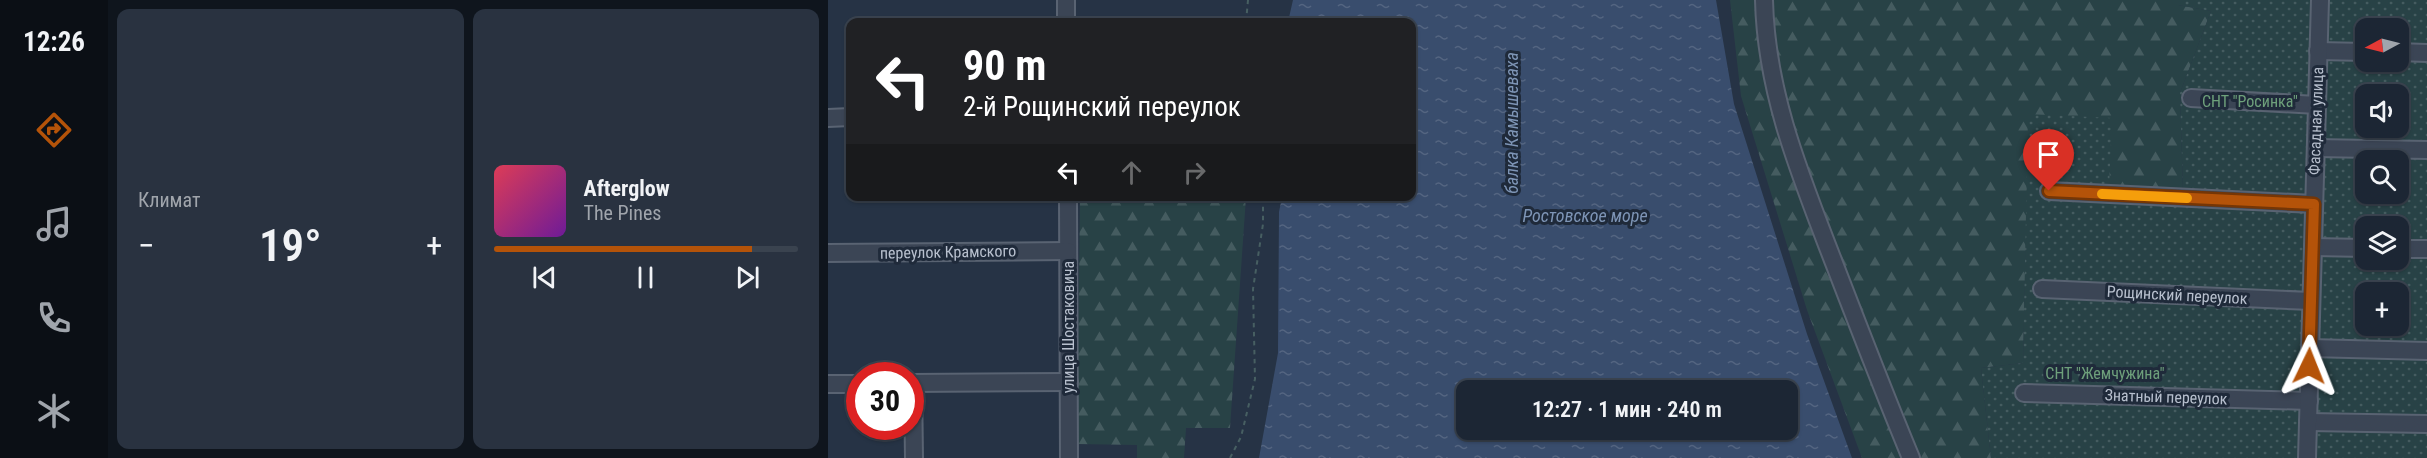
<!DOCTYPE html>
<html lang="ru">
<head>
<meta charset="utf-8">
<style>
  :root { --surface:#1c2634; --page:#293240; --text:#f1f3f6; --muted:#a0a5ac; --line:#3a434f; --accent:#b45309 }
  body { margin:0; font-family:"Roboto Condensed",sans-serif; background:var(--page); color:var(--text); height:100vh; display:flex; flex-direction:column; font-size:22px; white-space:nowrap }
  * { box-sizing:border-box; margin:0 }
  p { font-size:20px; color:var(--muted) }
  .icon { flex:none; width:33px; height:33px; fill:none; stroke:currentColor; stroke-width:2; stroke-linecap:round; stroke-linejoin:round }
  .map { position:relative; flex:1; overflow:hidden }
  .drawer { display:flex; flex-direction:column; gap:9px; padding:9px; background:#0f151d; width:720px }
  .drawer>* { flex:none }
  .hud { position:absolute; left:18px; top:18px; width:570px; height:183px; border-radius:12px; box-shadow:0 2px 4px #0004,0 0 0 2px var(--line); background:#202124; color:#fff; overflow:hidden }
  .needle { width:39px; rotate:263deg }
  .buttons { position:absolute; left:1527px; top:18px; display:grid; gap:12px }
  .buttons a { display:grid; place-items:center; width:54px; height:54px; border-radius:12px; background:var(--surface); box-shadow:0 2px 4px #0004,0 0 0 2px var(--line); font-size:30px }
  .speed { position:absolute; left:18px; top:362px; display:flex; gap:12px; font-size:30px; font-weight:700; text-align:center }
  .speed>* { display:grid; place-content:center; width:78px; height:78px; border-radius:50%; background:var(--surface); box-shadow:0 2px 4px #0004,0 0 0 2px var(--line); line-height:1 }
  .speed .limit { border:9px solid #d22; background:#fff; color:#111 }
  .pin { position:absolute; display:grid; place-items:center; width:51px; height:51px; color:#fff; margin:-62px -26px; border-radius:50% 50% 50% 0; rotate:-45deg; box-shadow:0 0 6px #0007 }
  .pin .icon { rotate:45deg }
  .me { position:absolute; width:66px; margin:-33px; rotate:2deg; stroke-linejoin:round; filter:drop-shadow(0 0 4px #0008) }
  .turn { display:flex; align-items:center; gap:21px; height:126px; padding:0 18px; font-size:27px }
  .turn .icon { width:78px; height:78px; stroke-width:2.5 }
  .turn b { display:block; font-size:42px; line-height:51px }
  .lanes { display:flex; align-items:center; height:57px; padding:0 18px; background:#0003; justify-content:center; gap:30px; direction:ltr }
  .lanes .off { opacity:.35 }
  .big { font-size:45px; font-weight:600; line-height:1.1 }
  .drawer .widget { flex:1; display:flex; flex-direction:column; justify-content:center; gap:9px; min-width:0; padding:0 21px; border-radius:12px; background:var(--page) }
  .song { display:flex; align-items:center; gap:18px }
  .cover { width:72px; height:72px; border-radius:9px; background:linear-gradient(135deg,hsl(350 70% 55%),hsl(280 70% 35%)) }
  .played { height:6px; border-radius:3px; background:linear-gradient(90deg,var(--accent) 85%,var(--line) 85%) }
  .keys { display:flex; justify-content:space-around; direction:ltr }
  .heat { display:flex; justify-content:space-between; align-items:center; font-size:33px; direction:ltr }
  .drawer .tiles { flex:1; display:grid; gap:9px; grid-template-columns:repeat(2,1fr) }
  .trip { position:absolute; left:628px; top:380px; width:342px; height:60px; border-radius:12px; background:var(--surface); box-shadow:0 2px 4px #0004,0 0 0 2px var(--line); font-weight:600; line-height:60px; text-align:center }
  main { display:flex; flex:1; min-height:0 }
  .dock { display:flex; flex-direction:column; width:108px; justify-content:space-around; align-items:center; background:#0b0f15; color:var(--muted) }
  .dock .icon { width:42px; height:42px }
  .dock .selected { color:var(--accent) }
  .dock b { font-size:27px; color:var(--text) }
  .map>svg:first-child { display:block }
</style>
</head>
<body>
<main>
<nav class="dock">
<b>12:26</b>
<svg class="icon selected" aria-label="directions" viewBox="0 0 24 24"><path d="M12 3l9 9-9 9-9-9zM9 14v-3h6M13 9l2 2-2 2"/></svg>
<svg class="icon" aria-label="music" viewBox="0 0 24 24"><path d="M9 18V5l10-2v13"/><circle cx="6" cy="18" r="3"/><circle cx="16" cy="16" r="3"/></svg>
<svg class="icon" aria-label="phone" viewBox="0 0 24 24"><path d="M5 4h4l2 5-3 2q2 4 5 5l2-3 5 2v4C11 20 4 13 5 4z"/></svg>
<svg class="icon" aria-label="climate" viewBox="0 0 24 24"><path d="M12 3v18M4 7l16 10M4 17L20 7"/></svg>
</nav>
<section class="drawer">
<div class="tiles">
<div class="widget"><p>Климат</p>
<div class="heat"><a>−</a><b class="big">19°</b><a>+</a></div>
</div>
<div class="widget">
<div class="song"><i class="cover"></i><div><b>Afterglow</b><p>The Pines</p></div></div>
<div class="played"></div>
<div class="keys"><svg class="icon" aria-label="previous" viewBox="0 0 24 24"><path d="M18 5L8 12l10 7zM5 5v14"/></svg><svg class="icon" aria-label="pause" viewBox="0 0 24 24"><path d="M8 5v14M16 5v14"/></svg><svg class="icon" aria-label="next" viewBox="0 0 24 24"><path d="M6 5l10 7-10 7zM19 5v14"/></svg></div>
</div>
</div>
</section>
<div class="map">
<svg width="1599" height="458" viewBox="0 0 1599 458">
  <defs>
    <pattern id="forest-firs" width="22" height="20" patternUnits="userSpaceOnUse" patternTransform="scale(1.5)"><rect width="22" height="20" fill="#284246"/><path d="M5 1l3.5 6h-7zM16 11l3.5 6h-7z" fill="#455c60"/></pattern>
    <pattern id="garden-dots" width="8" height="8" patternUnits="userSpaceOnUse" patternTransform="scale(1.5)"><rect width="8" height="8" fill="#284246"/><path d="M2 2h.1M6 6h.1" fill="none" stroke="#455c60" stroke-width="1.8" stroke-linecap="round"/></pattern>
    <pattern id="water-ripples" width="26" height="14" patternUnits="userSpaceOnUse" patternTransform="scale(1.5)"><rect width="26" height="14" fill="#394d6d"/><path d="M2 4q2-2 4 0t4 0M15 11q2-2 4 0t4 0" fill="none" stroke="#546581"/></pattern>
  </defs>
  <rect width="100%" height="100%" fill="#263345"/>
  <!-- forest -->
  <g fill="url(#forest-firs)">
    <polygon points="902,0 1350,0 1350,5 1383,11 1352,93 1355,192 1280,188 1201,114 1195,363 1153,368 1163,458 1034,458 979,310 913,96"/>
    <polygon points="252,197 418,197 402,428 358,428 356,458 309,458 309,445 249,444"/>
  </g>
  <!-- garden -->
  <path fill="url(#garden-dots)" fill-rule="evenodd" d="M1350 0H1599V458H1163L1153 368 1195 363 1200 114 1284 118 1281 188 1355 191 1352 93 1383 11 1350 5ZM1538 28H1570V62H1538ZM1538 94H1570V128H1538ZM1538 160H1570V194H1538ZM1538 226H1570V260H1538ZM1538 292H1570V326H1538Z"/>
  <!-- water -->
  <path fill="url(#water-ripples)" fill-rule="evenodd" d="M465 0H888L906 104 979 334 1024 458H431L450 353 451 212 454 197 584 196V22H460ZM639 390H960V429H639Z"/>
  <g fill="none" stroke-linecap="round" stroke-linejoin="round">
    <defs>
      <g id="minor">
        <polyline points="238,0 238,22"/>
        <path d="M936 0C938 93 973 177 1006 263 1031 328 1056 393 1083 458"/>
        <polyline points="1490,51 1538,52"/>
        <polyline points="1570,52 1599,53"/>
        <polyline points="1363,98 1489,105"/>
        <polyline points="0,118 22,117"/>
        <polyline points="1488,148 1599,150"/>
        <polyline points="1221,191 1486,204"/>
        <polyline points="240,196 241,458"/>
        <polyline points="1485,247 1538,248"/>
        <polyline points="1570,249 1599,249"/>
        <polyline points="0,253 240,251"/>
        <polyline points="1214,289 1483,301"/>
        <polyline points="1482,348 1599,351"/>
        <polyline points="82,383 241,382"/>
        <polyline points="85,383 86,458"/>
        <polyline points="0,384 32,384"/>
        <polyline points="1196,393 1481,401"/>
        <polyline points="1480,422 1599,424"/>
        <polyline points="1479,458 1492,0"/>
      </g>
    </defs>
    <!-- minor casing -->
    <use href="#minor" stroke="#596372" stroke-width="20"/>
    <!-- path -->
    <g stroke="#475f62" stroke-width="2" stroke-dasharray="4.5 4.5" stroke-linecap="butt">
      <polyline points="418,22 420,0"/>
      <polyline points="402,458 413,437 427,379 425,289 435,224 435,196"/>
    </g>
    <!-- minor -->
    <use href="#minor" stroke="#3b4555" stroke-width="16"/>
  </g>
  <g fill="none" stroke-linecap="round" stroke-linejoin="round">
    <defs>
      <polyline id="route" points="1221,191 1486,204 1481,366"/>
    </defs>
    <!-- route casing -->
    <use href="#route" stroke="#753606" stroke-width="15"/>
    <!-- route -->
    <use href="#route" stroke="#b45309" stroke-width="10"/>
    <!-- slow -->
    <polyline stroke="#f59e0b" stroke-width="10" points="1274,194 1359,198"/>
  </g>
  <g text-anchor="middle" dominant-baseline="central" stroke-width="6" stroke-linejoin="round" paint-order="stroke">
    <!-- park labels -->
    <g font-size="16" fill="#6ea07b" stroke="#1f2a3a">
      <text x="1422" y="101">СНТ "Росинка"</text>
      <text x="1277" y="373">СНТ "Жемчужина"</text>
    </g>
    <!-- street labels -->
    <g font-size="16" fill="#b8c0ce" stroke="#1f2a3a">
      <text transform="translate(1488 121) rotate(-88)">Фасадная улица</text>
      <text transform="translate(120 252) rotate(-1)">переулок Крамского</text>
      <text transform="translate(1349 295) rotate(3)">Рощинский переулок</text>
      <text transform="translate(240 327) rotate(-90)">улица Шостаковича</text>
      <text transform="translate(1338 397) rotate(2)">Знатный переулок</text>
    </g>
    <!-- water labels -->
    <g font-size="18" font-style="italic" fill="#7e95b6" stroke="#1f2a3a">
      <text transform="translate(683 123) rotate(-90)">балка Камышеваха</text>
      <text x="757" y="215">Ростовское море</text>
    </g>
  </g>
</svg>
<div class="buttons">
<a><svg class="needle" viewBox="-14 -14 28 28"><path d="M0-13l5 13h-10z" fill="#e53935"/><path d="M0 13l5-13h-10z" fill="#a0a5ac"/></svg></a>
<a><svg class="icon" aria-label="sound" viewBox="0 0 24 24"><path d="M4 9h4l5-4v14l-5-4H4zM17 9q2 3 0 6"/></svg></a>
<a><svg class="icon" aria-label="search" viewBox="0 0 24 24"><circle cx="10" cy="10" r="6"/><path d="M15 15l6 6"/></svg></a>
<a><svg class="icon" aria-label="layers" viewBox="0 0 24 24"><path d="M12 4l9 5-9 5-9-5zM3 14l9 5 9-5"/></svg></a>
<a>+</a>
</div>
<div class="speed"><div class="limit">30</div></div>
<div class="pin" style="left:1221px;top:191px;background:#d93025"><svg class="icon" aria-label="arrive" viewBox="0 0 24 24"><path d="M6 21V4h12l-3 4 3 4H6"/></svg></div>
<svg class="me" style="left:1481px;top:366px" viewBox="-20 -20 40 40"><path d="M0-17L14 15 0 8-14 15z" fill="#b45309" stroke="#fff" stroke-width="4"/></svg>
<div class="trip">12:27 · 1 мин · 240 m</div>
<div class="hud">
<div class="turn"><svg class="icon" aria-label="left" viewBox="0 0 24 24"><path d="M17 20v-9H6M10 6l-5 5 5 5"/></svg><div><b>90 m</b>2-й Рощинский переулок</div></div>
<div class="lanes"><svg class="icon" aria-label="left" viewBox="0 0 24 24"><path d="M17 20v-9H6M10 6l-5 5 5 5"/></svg><svg class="icon off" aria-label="ahead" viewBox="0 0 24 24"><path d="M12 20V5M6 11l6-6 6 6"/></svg><svg class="icon off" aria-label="right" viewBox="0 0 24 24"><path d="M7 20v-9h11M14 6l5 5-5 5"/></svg></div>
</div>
</div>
</main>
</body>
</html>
